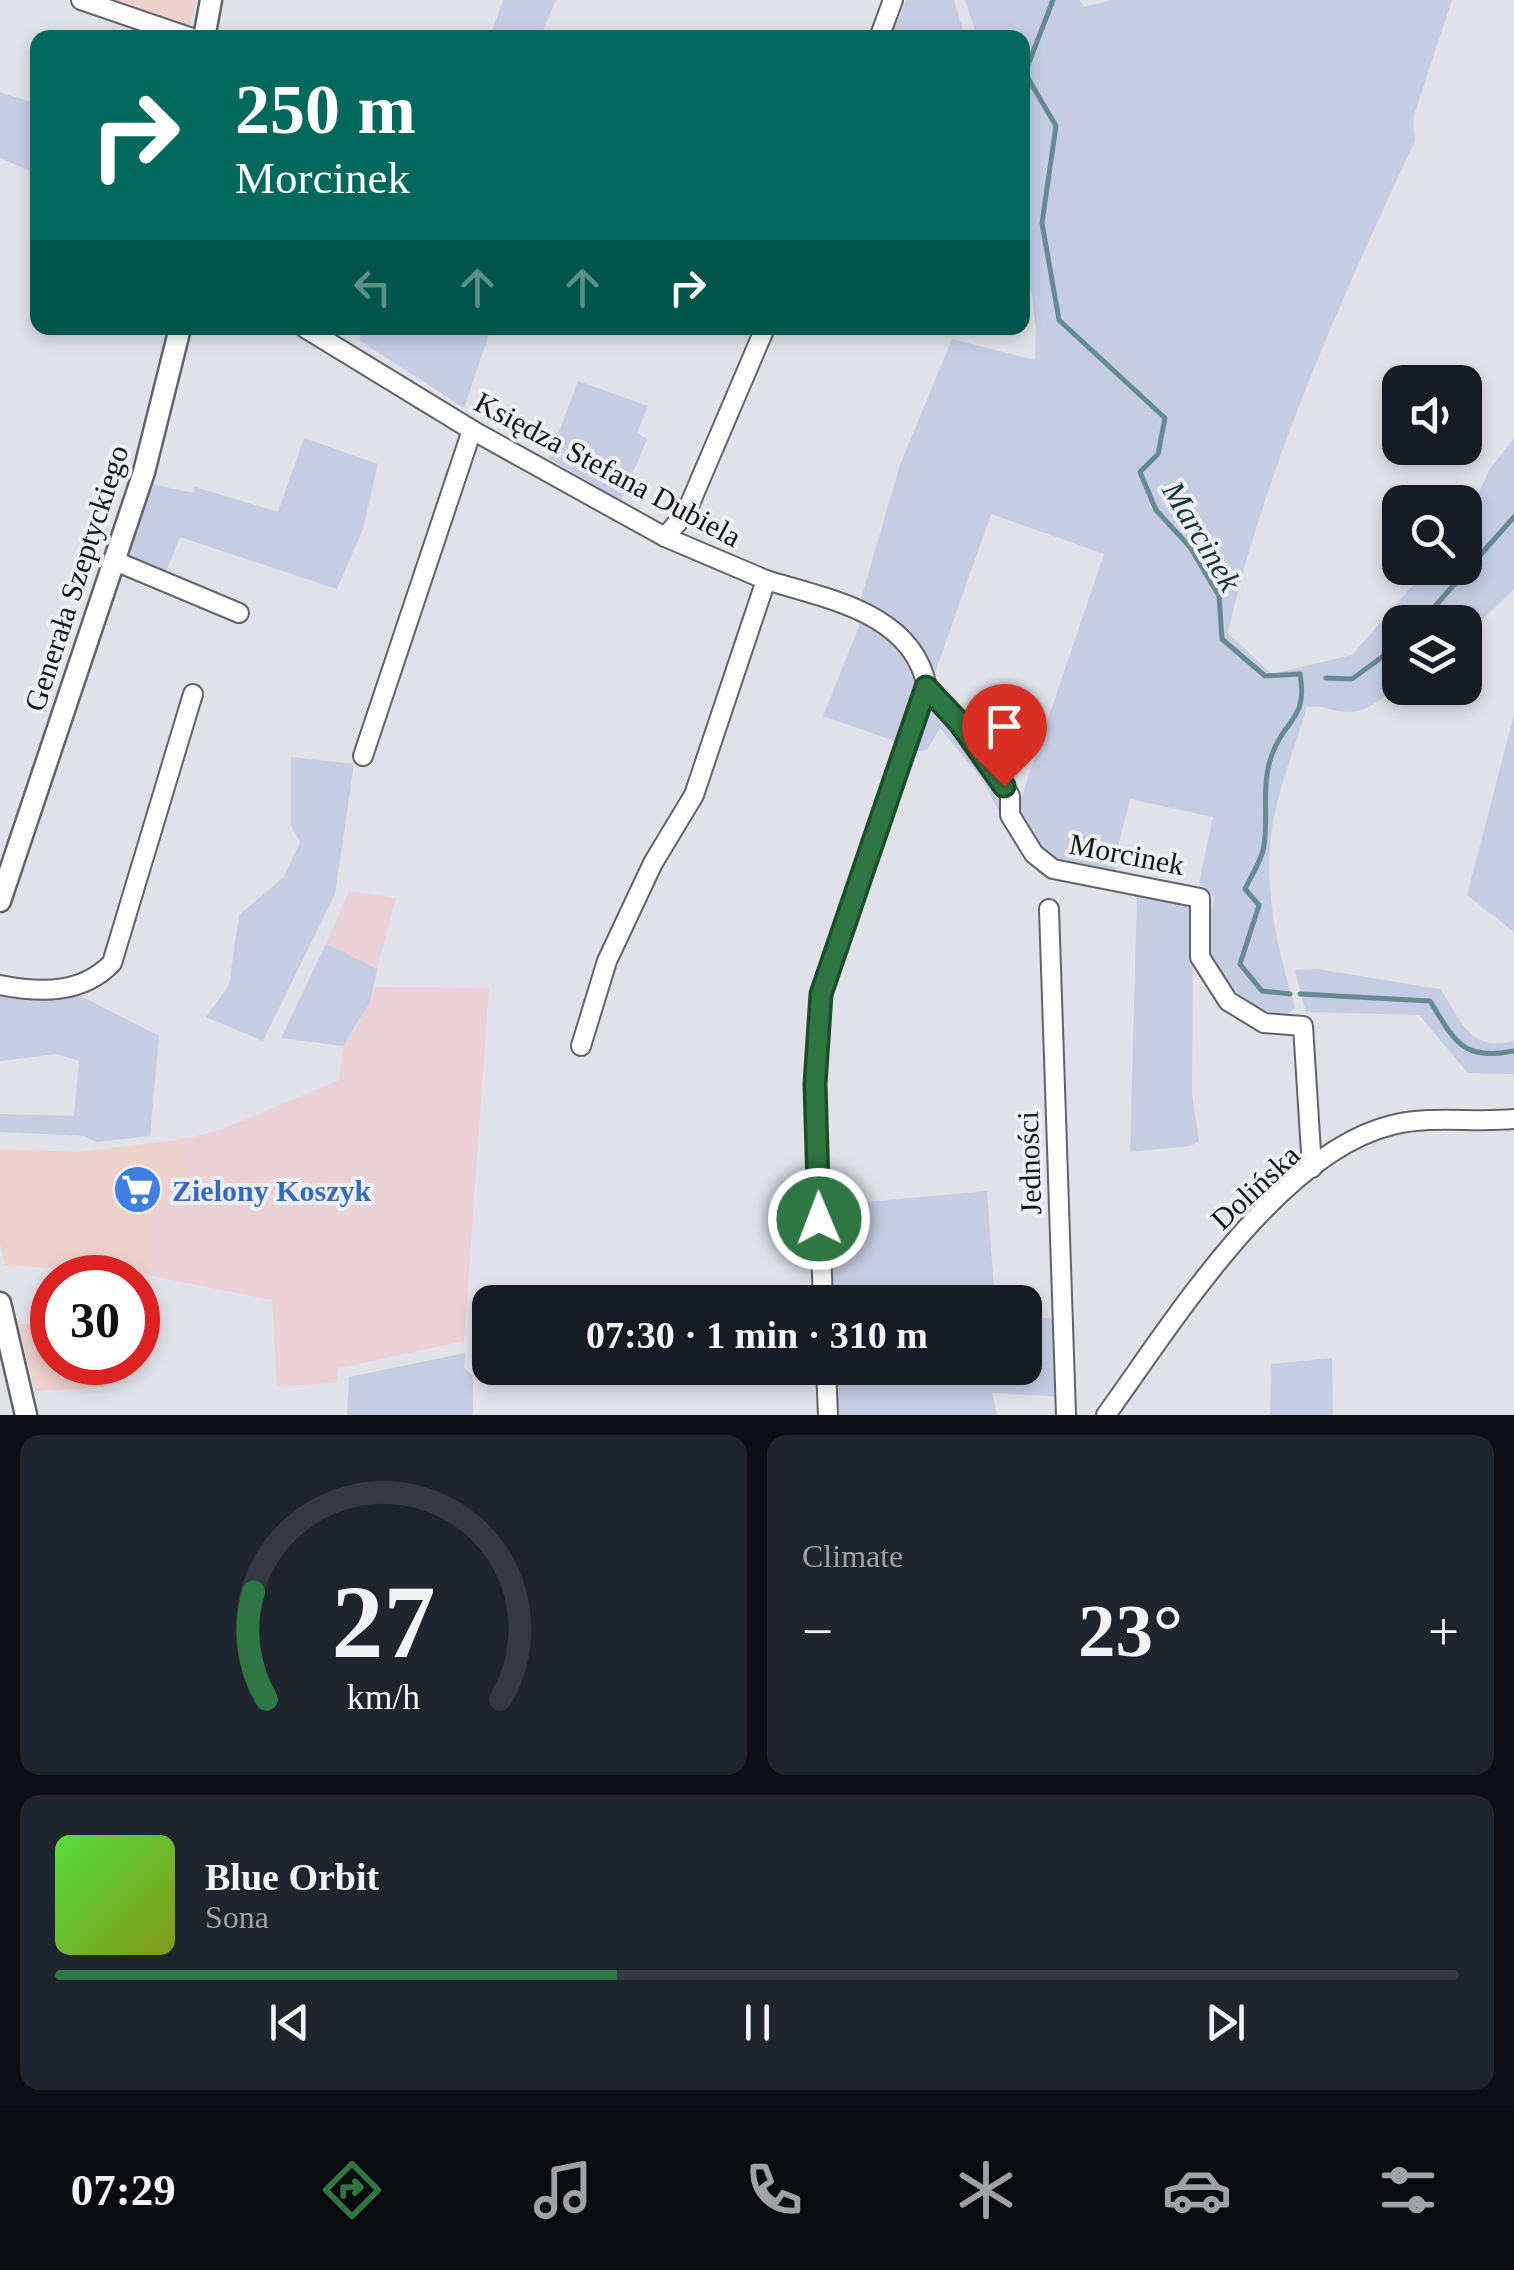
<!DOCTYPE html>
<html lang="en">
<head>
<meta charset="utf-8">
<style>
  :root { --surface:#171b24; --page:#20242c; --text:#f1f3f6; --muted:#9ea1a6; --line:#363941; --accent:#2e7643 }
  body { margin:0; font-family:Georgia,serif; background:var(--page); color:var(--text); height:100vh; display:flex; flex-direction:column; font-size:38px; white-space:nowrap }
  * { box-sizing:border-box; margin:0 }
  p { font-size:32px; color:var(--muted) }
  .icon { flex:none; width:55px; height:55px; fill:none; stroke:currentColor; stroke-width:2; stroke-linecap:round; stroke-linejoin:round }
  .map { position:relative; height:1415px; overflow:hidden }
  .panel { display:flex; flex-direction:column; gap:20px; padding:20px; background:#0d0f14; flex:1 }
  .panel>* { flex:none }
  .top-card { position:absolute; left:30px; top:30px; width:1000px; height:305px; border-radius:20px; box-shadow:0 5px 15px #0003; background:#00695c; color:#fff; overflow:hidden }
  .fabs { position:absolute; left:1382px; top:365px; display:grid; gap:20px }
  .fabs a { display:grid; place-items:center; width:100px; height:100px; border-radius:20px; background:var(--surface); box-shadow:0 5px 15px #0003; font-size:50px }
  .speed { position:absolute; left:30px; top:1255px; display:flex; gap:20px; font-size:50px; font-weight:700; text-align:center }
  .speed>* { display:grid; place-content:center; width:130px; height:130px; border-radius:50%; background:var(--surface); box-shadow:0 5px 15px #0003; line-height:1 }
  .speed .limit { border:15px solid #d22; background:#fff; color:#111 }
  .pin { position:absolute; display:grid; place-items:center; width:85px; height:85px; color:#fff; margin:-102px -42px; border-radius:50% 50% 50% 0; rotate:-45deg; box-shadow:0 0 10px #0007 }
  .pin .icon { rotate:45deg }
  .me { position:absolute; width:110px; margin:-55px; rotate:359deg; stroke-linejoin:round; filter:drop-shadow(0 0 8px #0008) }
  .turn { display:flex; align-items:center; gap:35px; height:210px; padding:0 40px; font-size:45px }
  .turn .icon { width:130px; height:130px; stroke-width:2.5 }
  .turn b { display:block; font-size:70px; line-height:85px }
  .lanes { display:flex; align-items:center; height:95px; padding:0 40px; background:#0003; justify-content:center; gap:50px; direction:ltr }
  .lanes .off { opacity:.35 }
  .big { font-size:75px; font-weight:800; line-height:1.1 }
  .panel .card { flex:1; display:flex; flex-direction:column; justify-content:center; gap:15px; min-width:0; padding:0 35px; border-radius:20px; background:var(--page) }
  .panel .dial { align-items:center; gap:0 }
  .dial svg { height:260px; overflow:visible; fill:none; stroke:var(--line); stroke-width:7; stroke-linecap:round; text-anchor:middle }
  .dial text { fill:var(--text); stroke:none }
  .song { display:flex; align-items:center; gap:30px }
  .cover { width:120px; height:120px; border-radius:15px; background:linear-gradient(135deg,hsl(110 70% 55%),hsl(70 70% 35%)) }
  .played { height:10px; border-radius:5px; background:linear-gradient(90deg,var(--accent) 40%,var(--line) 40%) }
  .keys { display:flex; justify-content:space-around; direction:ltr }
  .heat { display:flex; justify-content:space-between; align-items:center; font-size:55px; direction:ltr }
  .panel .tiles { flex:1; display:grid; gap:20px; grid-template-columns:1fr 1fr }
  .card:last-child { grid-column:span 2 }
  .trip { position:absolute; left:472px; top:1285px; width:570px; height:100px; border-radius:20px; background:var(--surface); box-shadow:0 5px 15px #0003; font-weight:800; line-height:100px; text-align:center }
  .tabs { display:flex; height:160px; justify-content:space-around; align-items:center; background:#090b0e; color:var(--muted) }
  .tabs .icon { width:70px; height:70px }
  .tabs .active { color:var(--accent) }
  .tabs b { font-size:45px; color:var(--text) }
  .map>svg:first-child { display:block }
</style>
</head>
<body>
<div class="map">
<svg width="1514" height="1415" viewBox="0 0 1514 1415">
  <rect width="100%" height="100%" fill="#e0e2e8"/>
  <!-- commercial -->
  <g fill="#ecd1cd">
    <polygon points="99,0 197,0 188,28"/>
    <polygon points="185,1139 185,1209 154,1208 151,1276 5,1265 0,1244 0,1149 79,1152"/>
    <polygon points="18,1324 52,1325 52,1362 101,1363 108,1387 35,1391"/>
  </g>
  <!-- industrial -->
  <g fill="#ead0d7">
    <polygon points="349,891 396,898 377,969 326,944"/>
    <polygon points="374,987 489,988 464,1341 339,1368 336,1383 277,1386 272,1300 151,1276 154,1208 185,1208 185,1139 223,1129 339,1080 344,1041 355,1031"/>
  </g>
  <!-- green -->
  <g fill="#c6cde3">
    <polygon points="503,0 556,0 540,37 490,37"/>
    <polygon points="906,0 954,0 965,37 891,37"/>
    <path d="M965 0H1080L1084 7 1112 0H1452L1413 118 1415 141C1344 292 1264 470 1228 633L1272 674 1352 655 1428 568H1465V502H1438L1439 497 1466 495 1470 512 1489 470 1514 438V589L1465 637V622H1400V684C1383 698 1365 716 1340 711 1326 709 1321 705 1307 707 1296 743 1281 781 1274 818 1261 883 1277 946 1295 1008L1282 1018C1251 1004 1204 978 1205 937 1206 924 1211 910 1214 898L1199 883 1213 817 1130 799 1114 862 1116 875 1049 858 1017 810 1104 554 991 514 935 673C917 638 896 620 860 602L900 465 952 339 1035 360 1036 329 1022 216V38L977 37Z"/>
    <polygon points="0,92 37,104 37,174 0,158"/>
    <polygon points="364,328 491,328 464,408 359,340"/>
    <polygon points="578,381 648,406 637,433 647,439 621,501 549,458"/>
    <polygon points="304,438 378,464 363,529 337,589 180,537 165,574 127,559 152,484 194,493 195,487 278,512"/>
    <path d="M862 619C927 658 924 678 900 743L823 716Z"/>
    <polygon points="934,712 945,714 999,787 1005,807 1000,813 979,775 940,728 927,750 914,752 924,716"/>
    <polygon points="1514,715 1514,932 1467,895"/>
    <polygon points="291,757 354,764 335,894 263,1041 206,1017 229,985 239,915 284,877 300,842 291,825"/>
    <polygon points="1149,893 1193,900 1192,1095 1199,1141 1190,1146 1130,1152 1137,895"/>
    <polygon points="326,944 377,969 370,1002 343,1046 281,1038"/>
    <path d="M1317 969 1440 989C1462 1021 1469 1052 1514 1041V1079L1513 1074 1468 1073 1419 1015 1306 1012 1295 970Z"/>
    <polygon points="0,995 79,995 159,1036 150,1136 96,1142 85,1136 0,1132 0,1114 74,1116 79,1061 57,1054 0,1061"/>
    <polygon points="987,1191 995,1302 828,1302 822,1206"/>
    <polygon points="1025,1318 1058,1318 1062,1397 992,1393 997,1415 834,1415 831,1368 1025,1368"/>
    <polygon points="465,1353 464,1368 473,1376 473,1415 347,1415 349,1377"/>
    <polygon points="1332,1358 1333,1415 1270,1415 1271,1364"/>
  </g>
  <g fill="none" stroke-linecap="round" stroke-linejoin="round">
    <!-- stream -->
    <g stroke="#688b91" stroke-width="5">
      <path d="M1053 0 1025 73 1056 126 1042 223 1059 320 1165 418 1158 454 1140 472 1156 510 1190 547 1219 596 1222 639 1265 676 1300 674C1308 719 1286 718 1273 752 1260 783 1269 814 1264 846 1262 860 1251 876 1245 889L1259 905 1240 964 1262 991 1290 994"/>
      <polyline points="1421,622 1514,517"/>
      <polyline points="1326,678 1352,679 1400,644"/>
      <path d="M1300 994 1430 1001C1455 1042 1463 1061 1514 1051"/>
    </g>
    <defs>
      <g id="minor">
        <polyline points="81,0 192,38"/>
        <polyline points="879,38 893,0"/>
        <polyline points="305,328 472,430 665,537 766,580 694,795 653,863 607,961 581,1046"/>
        <polyline points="665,537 686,513 765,328"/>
        <polyline points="115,561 239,613"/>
        <path d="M766 580C828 599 913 613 927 687L821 994 815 1084 823 1302"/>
        <polyline points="927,687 990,762 1010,796 1010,815 1034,854 1053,869 1200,898 1200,957 1228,1001 1264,1023 1303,1026 1312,1168"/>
        <polyline points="363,756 472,430"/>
        <polyline points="1049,909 1066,1415"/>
        <path d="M0 985C41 993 82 994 112 963L193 694"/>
        <polyline points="826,1368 828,1415"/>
        <path d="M1106 1415C1172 1324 1277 1153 1392 1125 1432 1115 1473 1123 1514 1119"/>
      </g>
      <g id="major">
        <polyline points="204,38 211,0"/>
        <polyline points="0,901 144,472 180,328"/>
        <polyline points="0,1303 26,1415"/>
      </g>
    </defs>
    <!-- minor casing -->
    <use href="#minor" stroke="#626469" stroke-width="22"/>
    <!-- major casing -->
    <use href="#major" stroke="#626469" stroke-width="25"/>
    <!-- minor -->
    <use href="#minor" stroke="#fff" stroke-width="18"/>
    <!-- major -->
    <use href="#major" stroke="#fff" stroke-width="20"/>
  </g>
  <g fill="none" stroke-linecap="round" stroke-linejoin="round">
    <defs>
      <polyline id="route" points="819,1219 815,1084 821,994 926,687 959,722 1004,786"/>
    </defs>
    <!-- route casing -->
    <use href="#route" stroke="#1e4d2c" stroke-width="25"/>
    <!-- route -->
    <use href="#route" stroke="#2e7643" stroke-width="18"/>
  </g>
  <!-- icons -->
  <defs>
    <symbol id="supermarket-disc" viewBox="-11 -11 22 22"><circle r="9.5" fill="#3f7fe0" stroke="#edeff5"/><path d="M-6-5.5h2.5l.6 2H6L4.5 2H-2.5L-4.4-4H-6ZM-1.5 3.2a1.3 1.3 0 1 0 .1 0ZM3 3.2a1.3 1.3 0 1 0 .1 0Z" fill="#fff"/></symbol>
  </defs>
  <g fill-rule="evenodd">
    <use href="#supermarket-disc" x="110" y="1162" width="55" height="55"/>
  </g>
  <g text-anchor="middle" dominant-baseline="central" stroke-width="8" stroke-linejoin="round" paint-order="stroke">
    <!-- street labels -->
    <g font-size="30" fill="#151618" stroke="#edeff5">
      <text transform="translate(608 469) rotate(28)">Księdza Stefana Dubiela</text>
      <text transform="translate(76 578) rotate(-72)">Generała Szeptyckiego</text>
      <text transform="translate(1127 854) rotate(11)">Morcinek</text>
      <text transform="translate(1029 1163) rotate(-92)">Jedności</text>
      <text transform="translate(1255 1187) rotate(-43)">Dolińska</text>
    </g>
    <!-- shop labels -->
    <g font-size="30" font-weight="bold" fill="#366cbe" stroke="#edeff5" text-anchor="start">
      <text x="172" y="1190">Zielony Koszyk</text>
    </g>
    <!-- water labels -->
    <g font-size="32" font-style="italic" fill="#10353a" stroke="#edeff5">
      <text transform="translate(1202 536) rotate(59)">Marcinek</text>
    </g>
  </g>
</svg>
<div class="fabs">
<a><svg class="icon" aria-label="sound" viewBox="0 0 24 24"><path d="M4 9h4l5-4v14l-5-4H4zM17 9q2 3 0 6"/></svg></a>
<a><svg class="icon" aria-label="search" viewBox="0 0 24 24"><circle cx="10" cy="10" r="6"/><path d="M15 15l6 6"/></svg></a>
<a><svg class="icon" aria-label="layers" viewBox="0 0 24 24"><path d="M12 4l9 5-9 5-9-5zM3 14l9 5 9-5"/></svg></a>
</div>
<div class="speed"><div class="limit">30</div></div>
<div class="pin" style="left:1004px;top:786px;background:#d93025"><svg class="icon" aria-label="arrive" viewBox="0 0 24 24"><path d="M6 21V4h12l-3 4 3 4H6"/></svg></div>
<svg class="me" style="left:819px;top:1219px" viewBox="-20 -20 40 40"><circle r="17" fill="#2e7643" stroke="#fff" stroke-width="3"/><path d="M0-11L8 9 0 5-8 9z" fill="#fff"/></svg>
<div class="trip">07:30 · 1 min · 310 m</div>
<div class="top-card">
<div class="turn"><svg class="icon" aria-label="right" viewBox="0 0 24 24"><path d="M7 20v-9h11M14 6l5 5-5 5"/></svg><div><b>250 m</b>Morcinek</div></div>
<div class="lanes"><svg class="icon off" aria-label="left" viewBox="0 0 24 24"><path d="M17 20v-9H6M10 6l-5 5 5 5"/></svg><svg class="icon off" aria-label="ahead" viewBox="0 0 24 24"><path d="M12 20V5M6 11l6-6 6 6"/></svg><svg class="icon off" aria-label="ahead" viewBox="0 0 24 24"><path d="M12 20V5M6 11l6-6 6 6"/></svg><svg class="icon" aria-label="right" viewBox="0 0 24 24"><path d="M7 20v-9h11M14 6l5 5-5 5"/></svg></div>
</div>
</div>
<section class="panel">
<div class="tiles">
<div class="card dial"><svg viewBox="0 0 100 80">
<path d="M14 69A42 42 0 1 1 86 69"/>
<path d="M14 69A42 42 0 0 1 10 36" stroke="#2e7643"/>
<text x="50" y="56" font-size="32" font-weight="700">27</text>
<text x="50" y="72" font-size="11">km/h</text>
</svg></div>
<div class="card"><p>Climate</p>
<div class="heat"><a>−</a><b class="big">23°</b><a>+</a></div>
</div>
<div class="card">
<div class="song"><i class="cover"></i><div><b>Blue Orbit</b><p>Sona</p></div></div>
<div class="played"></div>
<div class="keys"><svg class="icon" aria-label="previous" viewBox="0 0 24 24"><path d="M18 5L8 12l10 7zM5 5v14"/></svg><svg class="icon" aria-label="pause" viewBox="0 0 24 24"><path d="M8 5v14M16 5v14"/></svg><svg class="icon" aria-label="next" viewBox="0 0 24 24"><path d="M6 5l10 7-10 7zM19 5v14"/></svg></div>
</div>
</div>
</section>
<nav class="tabs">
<b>07:29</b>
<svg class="icon active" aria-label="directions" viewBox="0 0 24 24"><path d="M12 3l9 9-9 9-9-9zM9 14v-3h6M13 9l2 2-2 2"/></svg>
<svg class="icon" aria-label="music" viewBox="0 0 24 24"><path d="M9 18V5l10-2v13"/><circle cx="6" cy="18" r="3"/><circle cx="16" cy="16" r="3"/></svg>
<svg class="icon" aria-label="phone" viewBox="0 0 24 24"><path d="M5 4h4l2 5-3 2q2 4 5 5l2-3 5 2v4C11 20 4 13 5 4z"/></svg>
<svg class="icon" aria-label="climate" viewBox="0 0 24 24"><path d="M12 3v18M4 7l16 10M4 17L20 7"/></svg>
<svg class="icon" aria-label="car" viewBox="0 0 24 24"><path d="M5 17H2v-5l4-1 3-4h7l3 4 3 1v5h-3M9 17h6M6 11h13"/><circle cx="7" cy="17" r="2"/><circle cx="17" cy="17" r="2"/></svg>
<svg class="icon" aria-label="filters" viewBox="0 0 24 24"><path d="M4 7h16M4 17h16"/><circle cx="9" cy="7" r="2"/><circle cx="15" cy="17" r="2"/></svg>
</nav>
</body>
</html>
